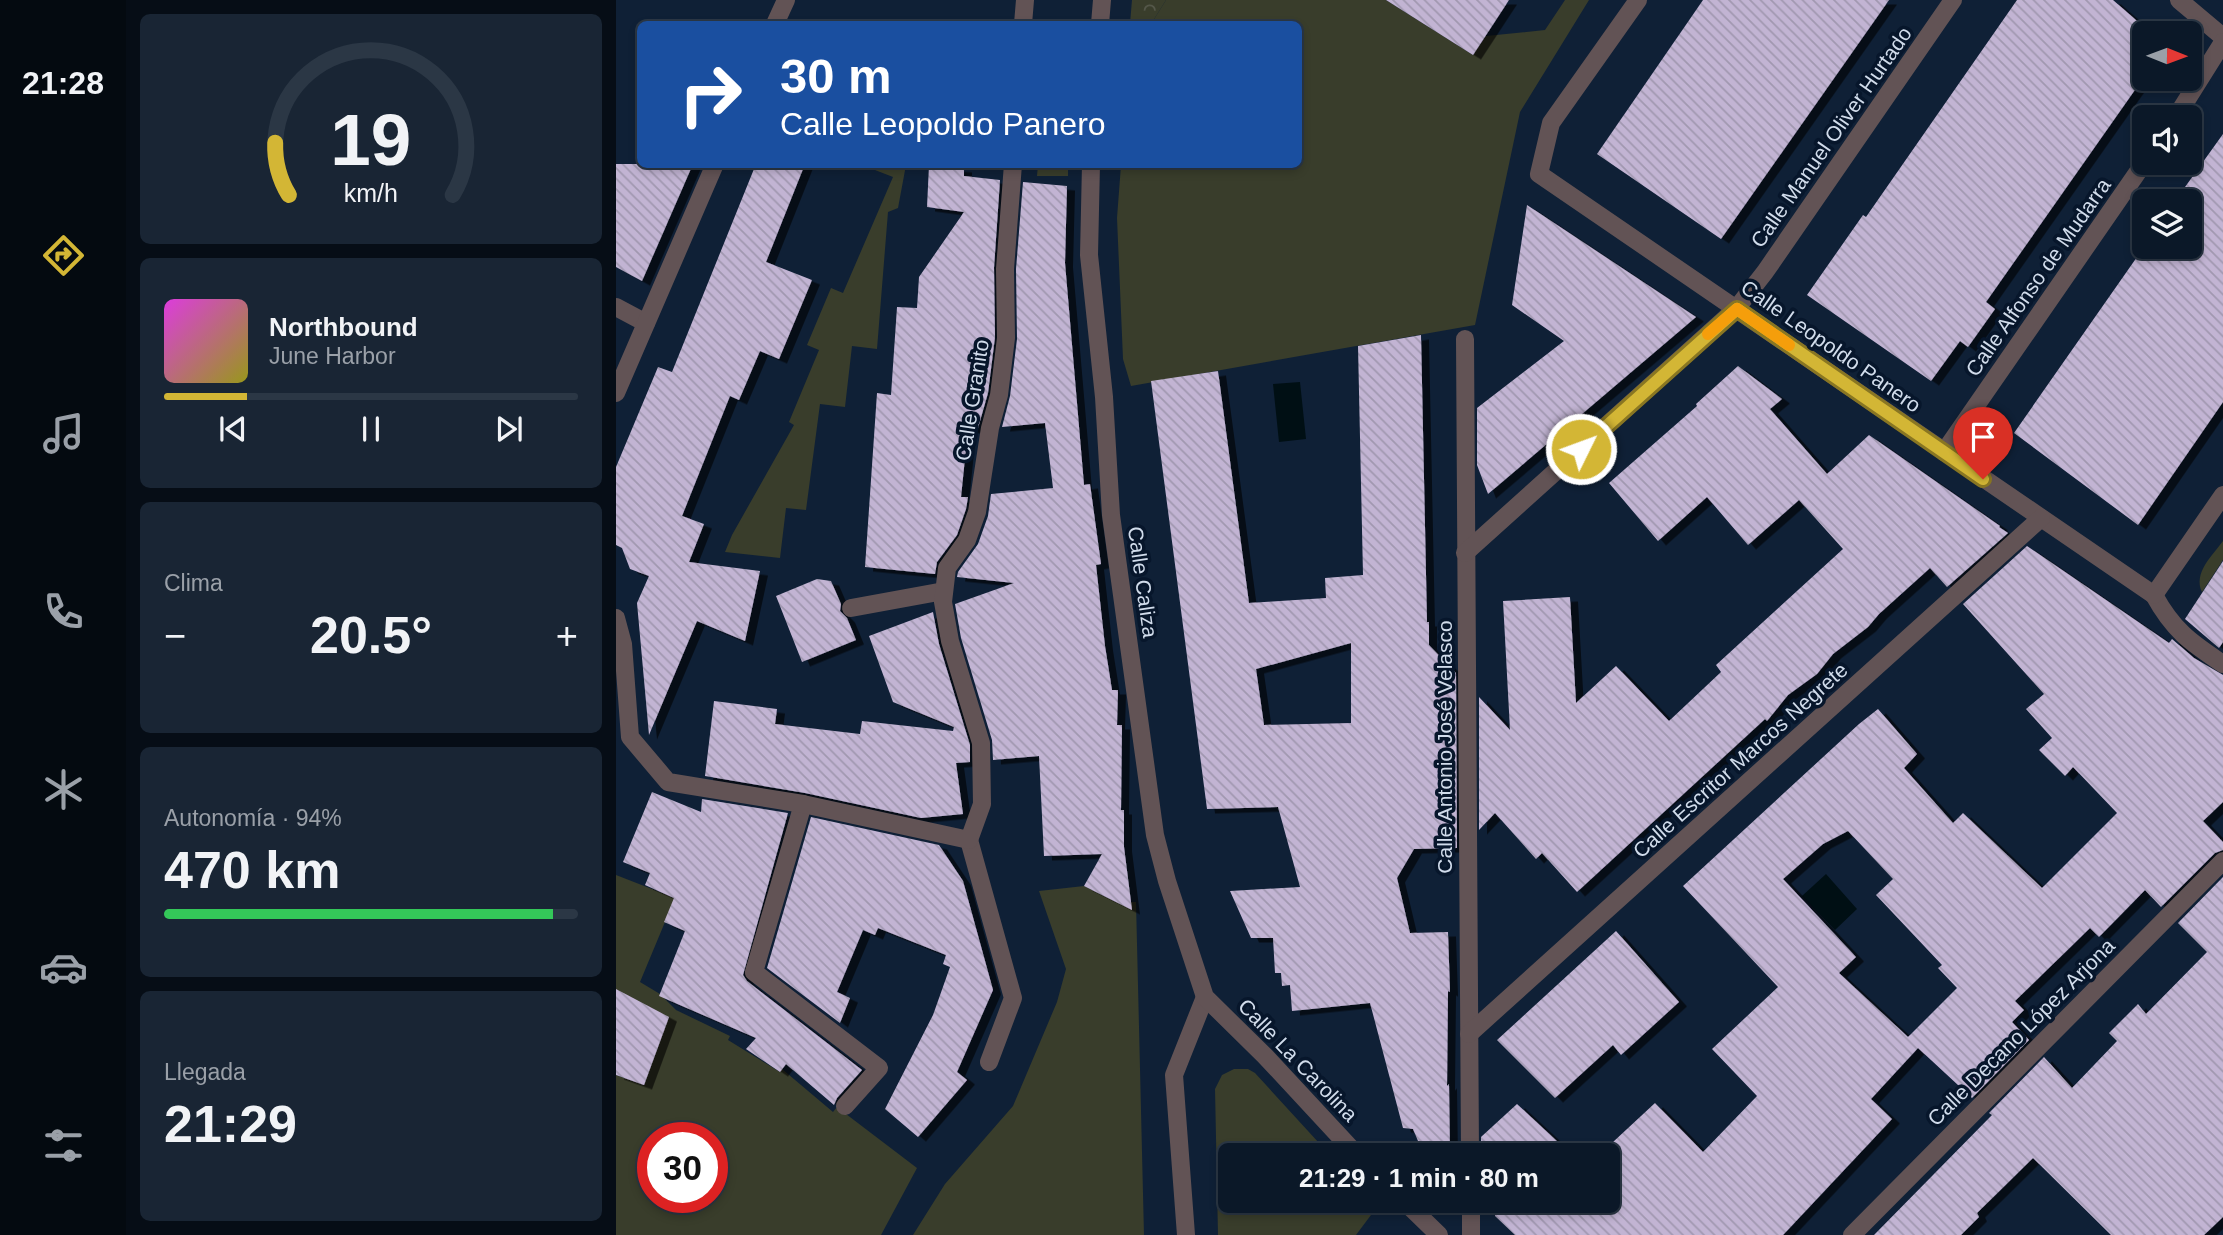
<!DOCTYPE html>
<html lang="es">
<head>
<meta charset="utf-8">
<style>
  :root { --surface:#0b1828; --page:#192534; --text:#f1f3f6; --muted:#9aa0a8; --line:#2b3745; --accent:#d3b635 }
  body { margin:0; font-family:Arial,sans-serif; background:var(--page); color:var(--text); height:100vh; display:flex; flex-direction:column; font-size:26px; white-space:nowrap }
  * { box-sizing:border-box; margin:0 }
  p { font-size:23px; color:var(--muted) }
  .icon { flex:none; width:38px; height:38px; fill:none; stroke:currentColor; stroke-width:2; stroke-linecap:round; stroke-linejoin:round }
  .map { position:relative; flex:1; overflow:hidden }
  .panel { display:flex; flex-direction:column; gap:14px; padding:14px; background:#060d16; width:490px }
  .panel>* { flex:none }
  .banner { position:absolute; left:21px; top:21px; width:665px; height:147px; border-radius:10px; box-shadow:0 4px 10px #0003,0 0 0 2px var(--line); background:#1a4fa0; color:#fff; overflow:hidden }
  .needle { width:46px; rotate:91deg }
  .controls { position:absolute; left:1516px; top:21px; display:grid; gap:14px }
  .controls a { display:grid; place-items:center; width:70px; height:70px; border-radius:10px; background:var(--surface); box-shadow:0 4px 10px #0003,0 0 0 2px var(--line); font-size:35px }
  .speed { position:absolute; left:21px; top:1122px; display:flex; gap:14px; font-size:35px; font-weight:700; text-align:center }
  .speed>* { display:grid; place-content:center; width:91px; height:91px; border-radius:50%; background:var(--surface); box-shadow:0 4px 10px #0003,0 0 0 2px var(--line); line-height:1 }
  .speed .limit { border:10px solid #d22; background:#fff; color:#111 }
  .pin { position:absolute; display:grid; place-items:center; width:60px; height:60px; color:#fff; margin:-72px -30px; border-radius:50% 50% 50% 0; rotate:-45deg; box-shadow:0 0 7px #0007 }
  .pin .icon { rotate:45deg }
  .me { position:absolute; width:77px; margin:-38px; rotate:48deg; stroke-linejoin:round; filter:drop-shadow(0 0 5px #0008) }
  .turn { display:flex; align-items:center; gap:24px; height:147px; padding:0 28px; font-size:32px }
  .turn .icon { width:91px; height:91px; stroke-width:2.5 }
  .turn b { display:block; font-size:49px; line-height:60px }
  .big { font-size:52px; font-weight:700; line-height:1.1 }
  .panel .tile { flex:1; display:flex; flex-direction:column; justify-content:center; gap:10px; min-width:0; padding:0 24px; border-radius:10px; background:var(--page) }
  .panel .dial { align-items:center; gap:0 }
  .dial svg { height:182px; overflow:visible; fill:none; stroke:var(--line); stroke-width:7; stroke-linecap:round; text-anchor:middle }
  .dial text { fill:var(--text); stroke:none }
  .song { display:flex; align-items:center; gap:21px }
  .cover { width:84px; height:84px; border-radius:10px; background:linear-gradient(135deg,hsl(300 70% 55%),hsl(60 70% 35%)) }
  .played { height:7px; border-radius:4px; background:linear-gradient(90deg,var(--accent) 20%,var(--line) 20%) }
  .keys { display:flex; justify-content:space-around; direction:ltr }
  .heat { display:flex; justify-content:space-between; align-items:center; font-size:38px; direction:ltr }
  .charge { height:10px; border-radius:5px; background:linear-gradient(90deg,#34c759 94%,var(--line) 0) }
  .trip { position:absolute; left:602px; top:1143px; width:402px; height:70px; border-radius:10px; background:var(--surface); box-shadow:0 4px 10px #0003,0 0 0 2px var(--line); font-weight:700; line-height:70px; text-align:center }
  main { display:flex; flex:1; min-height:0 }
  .tabs { display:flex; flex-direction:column; width:126px; justify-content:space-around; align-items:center; background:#040a10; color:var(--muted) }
  .tabs .icon { width:49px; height:49px }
  .tabs .on { color:var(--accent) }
  .tabs b { font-size:32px; color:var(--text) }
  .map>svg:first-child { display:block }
</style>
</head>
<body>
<main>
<nav class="tabs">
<b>21:28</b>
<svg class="icon on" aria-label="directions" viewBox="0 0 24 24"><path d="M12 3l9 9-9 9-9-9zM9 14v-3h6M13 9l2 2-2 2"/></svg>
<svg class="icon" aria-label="music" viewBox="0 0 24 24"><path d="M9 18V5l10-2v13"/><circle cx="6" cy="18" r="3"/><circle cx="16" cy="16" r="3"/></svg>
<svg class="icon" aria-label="phone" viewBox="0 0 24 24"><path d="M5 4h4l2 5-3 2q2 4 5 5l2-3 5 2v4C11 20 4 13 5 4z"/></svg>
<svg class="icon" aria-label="climate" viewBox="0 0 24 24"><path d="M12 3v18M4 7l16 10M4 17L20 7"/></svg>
<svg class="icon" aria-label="car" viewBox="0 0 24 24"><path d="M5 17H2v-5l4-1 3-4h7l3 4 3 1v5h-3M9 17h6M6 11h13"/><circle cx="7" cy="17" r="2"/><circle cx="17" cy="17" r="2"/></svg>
<svg class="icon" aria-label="filters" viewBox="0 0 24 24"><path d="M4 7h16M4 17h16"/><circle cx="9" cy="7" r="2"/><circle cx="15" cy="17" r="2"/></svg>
</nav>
<section class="panel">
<div class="tile dial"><svg viewBox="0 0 100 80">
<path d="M14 69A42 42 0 1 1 86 69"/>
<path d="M14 69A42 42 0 0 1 8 46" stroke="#d3b635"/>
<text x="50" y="56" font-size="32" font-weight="700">19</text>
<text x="50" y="72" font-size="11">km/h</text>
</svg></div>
<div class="tile">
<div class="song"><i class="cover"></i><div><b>Northbound</b><p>June Harbor</p></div></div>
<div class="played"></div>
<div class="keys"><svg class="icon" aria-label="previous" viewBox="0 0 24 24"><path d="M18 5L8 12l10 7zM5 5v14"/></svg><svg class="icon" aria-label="pause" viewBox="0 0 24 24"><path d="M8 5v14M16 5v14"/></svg><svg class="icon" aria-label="next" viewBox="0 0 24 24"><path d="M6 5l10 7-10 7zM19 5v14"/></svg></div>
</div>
<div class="tile"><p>Clima</p>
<div class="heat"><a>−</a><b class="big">20.5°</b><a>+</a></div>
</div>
<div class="tile"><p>Autonomía · 94%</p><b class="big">470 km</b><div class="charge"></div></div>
<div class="tile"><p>Llegada</p><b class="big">21:29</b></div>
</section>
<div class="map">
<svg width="1607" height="1235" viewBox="0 0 1607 1235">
  <defs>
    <pattern id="forest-crowns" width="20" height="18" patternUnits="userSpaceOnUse" patternTransform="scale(1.75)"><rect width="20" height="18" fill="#393d2b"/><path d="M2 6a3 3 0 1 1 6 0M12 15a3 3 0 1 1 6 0" fill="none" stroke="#55584a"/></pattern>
    <pattern id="building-back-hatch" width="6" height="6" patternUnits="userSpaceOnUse" patternTransform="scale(1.75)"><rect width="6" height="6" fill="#c2b4d3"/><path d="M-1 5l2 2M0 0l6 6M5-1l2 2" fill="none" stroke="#a198b0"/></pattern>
    <filter id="shadow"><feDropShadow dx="8" dy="4.5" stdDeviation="0" flood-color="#0009"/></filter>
  </defs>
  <rect width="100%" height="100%" fill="#0f2036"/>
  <!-- green -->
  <g fill="#393d2b" fill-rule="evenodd">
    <polygon points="550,0 770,0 857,55 870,36 929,30 949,0 973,0 904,112 859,325 515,386 507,359 501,218 505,165 682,164 682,24 535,24"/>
    <polygon points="246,165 290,165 282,208 272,212 261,349 236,346 229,407 204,404 190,510 170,508 164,558 109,552 116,535 178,425 173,422 203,350 191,345 215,288 227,293 277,177"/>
    <polygon points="422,165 452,165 452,176 421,176"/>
    <path d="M1607 541V560L1586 592C1577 573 1596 556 1607 541Z"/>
    <path d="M0 875 59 898 24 982 44 994 60 1010 114 1036 112 1040 164 1072 166 1069 217 1112 221 1107 230 1114 301 1168 265 1235H0V1075L28 1085 52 1019 0 997ZM37 1138H96V1197H37Z"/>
    <polygon points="468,886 500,902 520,902 528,1235 297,1235 329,1184 397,1106 441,1002 450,969 423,891"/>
    <polygon points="618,1069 632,1069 639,1073 714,1155 614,1155 614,1200 755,1201 761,1207 740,1235 602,1235 599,1089 606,1075"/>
  </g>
  <!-- forest -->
  <polygon fill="url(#forest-crowns)" points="516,0 550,0 535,24 514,24"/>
  <!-- water -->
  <g fill="#000f14">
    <polygon points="684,382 690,439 663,442 657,384"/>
    <polygon points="1210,874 1241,909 1219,930 1186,896"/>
  </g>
  <!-- building -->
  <g fill="url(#building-back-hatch)" fill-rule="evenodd" filter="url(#shadow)">
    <polygon points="770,0 893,0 857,55"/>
    <polygon points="1087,0 1273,0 1105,239 981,154"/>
    <polygon points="1401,0 1497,0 1528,27 1528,77 1370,302 1379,309 1352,347 1344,341 1315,381 1191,295 1247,215 1250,217"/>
    <polygon points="1607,134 1607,402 1522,525 1398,433 1528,247 1573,247 1573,201 1559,201"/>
    <polygon points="0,164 77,164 26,281 0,267"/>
    <polygon points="140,164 189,164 150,262 196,280 163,359 144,351 123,400 114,396 66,516 88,524 73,562 144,571 129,641 81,621 33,735 21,603 33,576 14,569 6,548 0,545 0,467 42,367 56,372"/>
    <polygon points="313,165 348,168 348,176 384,180 378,268 379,337 372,393 362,428 352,429 345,497 352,497 350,509 341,535 321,562 319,574 249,567 261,393 275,395 281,307 301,308 303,277 348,212 311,207"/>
    <polygon points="407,182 451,186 449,263 468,485 474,484 485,564 480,565 489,646 496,690 502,690 501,725 506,725 505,810 508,810 508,847 516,910 468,886 486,854 428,856 423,756 377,760 376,740 345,638 339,604 398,583 341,577 342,572 362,544 372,516 375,494 437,488 429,423 386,427 394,396 401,339 400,269"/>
    <polygon points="911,205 1080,317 872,494 861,465 861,408 948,341 896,305"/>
    <path d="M805 335 811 622H813V645L840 673 841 848 798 849 781 878 794 933 832 932 834 992 832 991 831 1086 833 1084 834 1155H814L802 1141 797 1129 787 1128 754 1003 676 1011 674 985 666 986 665 973H659L657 938H635L614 891 684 887 662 807 591 809 535 381 602 371 633 603 710 598 709 578 747 575 742 346ZM735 643V723L648 725 640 669Z"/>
    <polygon points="1122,366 1166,399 1154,409 1211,474 1253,435 1384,526 1383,527 1392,533 1331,587 1314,568 1263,614 1252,627 1217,654 1201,674 1172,695 1151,721 1149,719 961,892 926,853 920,859 879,813 863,830 863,697 894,730 887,601 954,597 960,703 1000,666 1053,721 1105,672 1100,665 1227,549 1183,500 1132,545 1091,497 1042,541 993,483 1081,406 1080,404"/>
    <path d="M1411 546 1553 643 1556 639 1578 658 1607 675V802L1587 821 1607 842V850L1599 853 1545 907 1529 890 1483 937 1474 928 1399 1001 1408 1010 1396 1022 1413 1040 1356 1098 1302 1048 1255 1099 1276 1119 1167 1235H899L879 1216V1200H992V1155H983L1039 1103 1087 1152 1141 1096 1096 1049 1162 987 1067 886 1243 724 1262 709 1301 754 1288 768 1337 823 1347 813 1426 888 1501 813 1457 767 1449 776 1423 750 1436 738 1410 709 1428 694 1347 604ZM1232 831 1277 879 1260 895 1326 965 1322 968 1341 988 1292 1037 1223 973 1240 957 1167 879 1207 844Z"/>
    <polygon points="1607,561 1607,642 1603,648 1569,619"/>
    <polygon points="201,579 215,581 225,604 224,611 231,618 240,640 186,662 160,596"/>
    <polygon points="317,612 323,644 354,745 354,762 340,763 347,814 305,818 189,793 89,776 98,701 161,709 159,724 244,734 246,721 337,731 338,727 277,702 253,636"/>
    <polygon points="36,792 85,812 86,799 172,813 127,975 131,981 246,1070 221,1098 218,1105 170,1064 164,1072 130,1049 140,1038 43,996 69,931 48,922 58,898 29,885 34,873 7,862"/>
    <polygon points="195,817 323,845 347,881 377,990 341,1072 351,1080 302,1137 269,1109 317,1015 334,967 327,964 330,955 262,928 259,935 247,930 221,992 234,998 224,1023 151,968"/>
    <polygon points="1607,877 1607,1217 1588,1235 1495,1235 1417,1158 1361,1213 1363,1217 1345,1235 1258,1235 1376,1115 1373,1113 1428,1057 1456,1088 1501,1041 1493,1033 1522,1004 1530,1014 1591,952 1562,923"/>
    <polygon points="1000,931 1063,1002 1005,1055 997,1045 939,1098 881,1040"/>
    <polygon points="0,989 53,1017 28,1085 0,1075"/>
    <polygon points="901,1104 956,1155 865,1155 865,1137"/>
  </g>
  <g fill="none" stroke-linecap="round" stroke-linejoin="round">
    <!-- service -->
    <g stroke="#625355" stroke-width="18">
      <path d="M1538 595C1557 630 1574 642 1607 664"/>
      <polyline points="235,608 328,591"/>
      <polyline points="187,804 138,972 263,1068 229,1106"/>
      <polyline points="353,840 397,998 373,1062"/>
    </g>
    <!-- minor -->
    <g stroke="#625355" stroke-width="18">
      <polyline points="1022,0 935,123 923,174 1538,595 1607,495"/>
      <polyline points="1563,0 1607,37"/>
      <polyline points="159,24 170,0"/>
      <polyline points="407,24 409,0"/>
      <polyline points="1560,117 1607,42"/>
      <polyline points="0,307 30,323"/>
      <polyline points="849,339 854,1155"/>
      <polyline points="0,393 99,164"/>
      <polyline points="1328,452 1528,163"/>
      <polyline points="849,553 1120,309 1149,272 1337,0"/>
      <polyline points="0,618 7,644 14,737 52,782 187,804 353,840 366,804 365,743 334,641 327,602 331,568 351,540 361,512 374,428 383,395 390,338 389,269 397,164"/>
      <polyline points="853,1034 1425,518"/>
      <polyline points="855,1200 855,1235"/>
      <polyline points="570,1235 558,1075 589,997"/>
      <polyline points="1236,1235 1607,861"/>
    </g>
    <!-- tertiary -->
    <g stroke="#625355" stroke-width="18">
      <polyline points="484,24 486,0"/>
      <polyline points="475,164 473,255 488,397 495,515 539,835 551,881 589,997 649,1056 741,1155"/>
      <polyline points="787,1200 823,1235"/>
    </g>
  </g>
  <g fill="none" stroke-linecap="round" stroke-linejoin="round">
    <defs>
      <polyline id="route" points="965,449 1121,309 1367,479"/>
    </defs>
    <!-- route casing -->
    <use href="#route" stroke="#897622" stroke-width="18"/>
    <!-- route -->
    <use href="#route" stroke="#d3b635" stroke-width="12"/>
    <!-- slow -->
    <polyline stroke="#f59e0b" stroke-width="12" points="1092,334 1121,309 1173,345"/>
  </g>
  <g text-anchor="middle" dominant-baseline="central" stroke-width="7" stroke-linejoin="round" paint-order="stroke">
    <!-- street labels -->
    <g font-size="21" fill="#d1dceb" stroke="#07162b">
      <text transform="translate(1215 137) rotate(-55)">Calle Manuel Oliver Hurtado</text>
      <text transform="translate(1422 277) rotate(-55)">Calle Alfonso de Mudarra</text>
      <text transform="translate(1215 346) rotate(35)">Calle Leopoldo Panero</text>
      <text transform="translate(356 400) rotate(-81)">Calle Granito</text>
      <text transform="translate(527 582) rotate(82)">Calle Caliza</text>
      <text transform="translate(828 747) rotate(-90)">Calle Antonio José Velasco</text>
      <text transform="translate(1124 760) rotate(-42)">Calle Escritor Marcos Negrete</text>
      <text transform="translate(1405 1032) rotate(-45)">Calle Decano López Arjona</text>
      <text transform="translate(682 1060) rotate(46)">Calle La Carolina</text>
    </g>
  </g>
</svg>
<div class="controls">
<a><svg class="needle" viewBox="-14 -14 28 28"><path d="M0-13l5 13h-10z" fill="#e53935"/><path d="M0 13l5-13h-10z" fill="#9aa0a8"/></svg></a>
<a><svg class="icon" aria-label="sound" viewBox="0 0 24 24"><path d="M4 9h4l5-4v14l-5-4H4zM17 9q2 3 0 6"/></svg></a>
<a><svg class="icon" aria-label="layers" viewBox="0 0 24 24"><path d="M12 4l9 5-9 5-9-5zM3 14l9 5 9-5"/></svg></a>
</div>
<div class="speed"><div class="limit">30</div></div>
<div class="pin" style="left:1367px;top:479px;background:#d93025"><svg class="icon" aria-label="arrive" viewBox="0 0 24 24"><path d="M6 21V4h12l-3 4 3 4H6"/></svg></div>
<svg class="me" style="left:965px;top:449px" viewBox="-20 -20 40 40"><circle r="17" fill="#d3b635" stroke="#fff" stroke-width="3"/><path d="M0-11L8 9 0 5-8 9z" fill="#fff"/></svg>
<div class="trip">21:29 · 1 min · 80 m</div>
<div class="banner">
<div class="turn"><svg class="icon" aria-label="right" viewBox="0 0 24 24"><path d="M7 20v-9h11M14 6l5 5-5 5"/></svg><div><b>30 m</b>Calle Leopoldo Panero</div></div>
</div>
</div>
</main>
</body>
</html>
